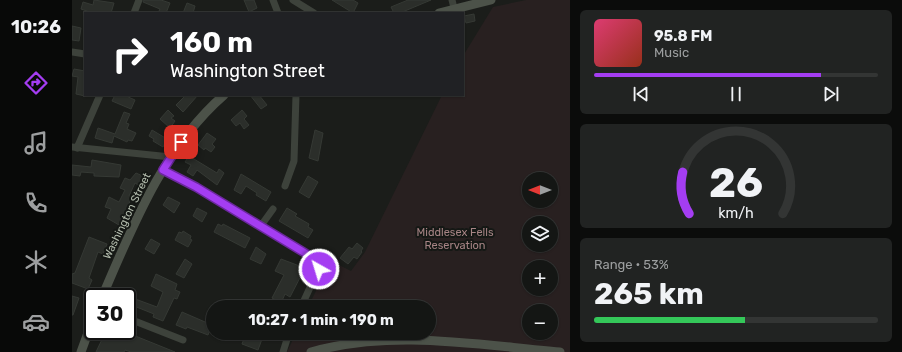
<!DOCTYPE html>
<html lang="en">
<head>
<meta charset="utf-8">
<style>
  :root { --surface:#141614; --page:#212322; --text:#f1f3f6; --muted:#9d9fa0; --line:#333534; --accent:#a43df2 }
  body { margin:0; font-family:Rubik,sans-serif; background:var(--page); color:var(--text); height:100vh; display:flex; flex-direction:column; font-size:15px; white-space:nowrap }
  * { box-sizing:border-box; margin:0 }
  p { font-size:13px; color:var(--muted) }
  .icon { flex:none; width:22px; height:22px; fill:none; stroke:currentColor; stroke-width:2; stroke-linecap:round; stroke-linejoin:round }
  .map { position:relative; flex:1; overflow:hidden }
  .side { display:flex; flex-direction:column; gap:10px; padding:10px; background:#0b0c0b; width:332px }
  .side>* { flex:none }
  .banner { position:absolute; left:12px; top:12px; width:380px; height:84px; border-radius:0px; box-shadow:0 1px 3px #0004,0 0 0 1px var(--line); background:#202124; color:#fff; overflow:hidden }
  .needle { width:26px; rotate:270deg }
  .controls { position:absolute; left:450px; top:172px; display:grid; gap:8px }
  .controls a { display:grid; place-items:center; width:36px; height:36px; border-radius:50%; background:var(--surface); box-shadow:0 1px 3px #0004,0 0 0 1px var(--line); font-size:20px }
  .speed { position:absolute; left:12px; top:288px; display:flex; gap:8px; font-size:20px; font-weight:700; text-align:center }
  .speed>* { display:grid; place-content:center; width:52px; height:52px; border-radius:50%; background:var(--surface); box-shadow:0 1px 3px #0004,0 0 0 1px var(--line); line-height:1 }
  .speed .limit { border:2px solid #111; border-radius:6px; background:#fff; color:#111 }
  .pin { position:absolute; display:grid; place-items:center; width:34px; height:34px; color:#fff; margin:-17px; border-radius:8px; box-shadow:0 2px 6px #0006 }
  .me { position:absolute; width:44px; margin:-22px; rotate:321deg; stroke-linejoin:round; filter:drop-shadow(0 0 3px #0008) }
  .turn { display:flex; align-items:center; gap:14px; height:84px; padding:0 20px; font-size:18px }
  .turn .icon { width:52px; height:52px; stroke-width:2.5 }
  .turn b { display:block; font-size:28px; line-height:34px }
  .big { font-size:30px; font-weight:700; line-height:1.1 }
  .side .card { flex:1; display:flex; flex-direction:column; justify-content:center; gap:6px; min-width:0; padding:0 14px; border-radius:6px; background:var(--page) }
  .side .dial { align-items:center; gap:0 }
  .dial svg { height:104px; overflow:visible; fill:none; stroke:var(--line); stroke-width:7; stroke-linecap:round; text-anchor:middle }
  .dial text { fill:var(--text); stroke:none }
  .song { display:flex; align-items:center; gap:12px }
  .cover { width:48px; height:48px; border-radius:6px; background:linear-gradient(135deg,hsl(340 70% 55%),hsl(10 70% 35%)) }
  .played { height:4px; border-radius:2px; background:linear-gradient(90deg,var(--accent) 80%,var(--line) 80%) }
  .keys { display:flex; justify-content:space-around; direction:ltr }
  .charge { height:6px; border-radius:3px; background:linear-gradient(90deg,#34c759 53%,var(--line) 0) }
  .trip { position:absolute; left:134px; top:300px; width:230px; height:40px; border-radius:20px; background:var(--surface); box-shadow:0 1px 3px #0004,0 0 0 1px var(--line); font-weight:700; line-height:40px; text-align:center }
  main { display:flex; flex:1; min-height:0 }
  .tab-bar { display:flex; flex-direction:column; width:72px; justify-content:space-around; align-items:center; background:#080908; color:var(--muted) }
  .tab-bar .icon { width:28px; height:28px }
  .tab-bar .selected { color:var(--accent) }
  .tab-bar b { font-size:18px; color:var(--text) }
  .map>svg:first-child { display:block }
</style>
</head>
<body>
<main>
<nav class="tab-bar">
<b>10:26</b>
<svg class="icon selected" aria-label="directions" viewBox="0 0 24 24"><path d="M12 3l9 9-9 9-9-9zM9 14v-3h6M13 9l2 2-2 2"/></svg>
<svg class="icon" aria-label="music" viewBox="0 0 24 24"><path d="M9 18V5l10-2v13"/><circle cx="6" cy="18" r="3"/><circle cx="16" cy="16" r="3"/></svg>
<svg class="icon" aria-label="phone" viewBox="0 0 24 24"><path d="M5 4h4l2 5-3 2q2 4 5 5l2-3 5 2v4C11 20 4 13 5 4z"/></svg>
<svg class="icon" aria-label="climate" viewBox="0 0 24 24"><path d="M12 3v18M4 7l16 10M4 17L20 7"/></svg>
<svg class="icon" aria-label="car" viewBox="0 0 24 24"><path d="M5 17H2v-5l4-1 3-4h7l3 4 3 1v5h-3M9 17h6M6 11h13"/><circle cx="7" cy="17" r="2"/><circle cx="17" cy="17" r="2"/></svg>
</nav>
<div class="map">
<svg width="498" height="352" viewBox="0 0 498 352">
  <rect width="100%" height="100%" fill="#1b1d1a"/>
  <!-- green -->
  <path fill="#282020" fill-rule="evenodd" d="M454 0H498V352H215L224 333H357V307H236L259 261 279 271 293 252 370 95H391V56L421 7ZM457 179H479V201H457ZM457 223H479V245H457ZM457 267H479V289H457ZM457 311H479V333H457Z"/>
  <!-- building -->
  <g fill="#2b2e2a" stroke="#353934">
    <polygon points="22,0 42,3 39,13 20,13 9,9 11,2 21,5"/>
    <polygon points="72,0 89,0 98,3 94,13 91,13 87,11 88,9 71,2"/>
    <polygon points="172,0 182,0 185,8 177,12"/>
    <polygon points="260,0 281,0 286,3 281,13"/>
    <polygon points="336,0 359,0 328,13 322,13 319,7"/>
    <polygon points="115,3 123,6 121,13 111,13"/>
    <polygon points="402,14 403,21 394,23 392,16"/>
    <polygon points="0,26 9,28 7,41 0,40"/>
    <polygon points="2,69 13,71 13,96 4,94 6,77 0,76"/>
    <polygon points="43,95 52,95 63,100 59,109 40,101"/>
    <polygon points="114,95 126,95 111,112 104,105"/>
    <polygon points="178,95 187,95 195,105 189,109"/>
    <polygon points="96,110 102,116 99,118 103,121 98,128 88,119"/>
    <polygon points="170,110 175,116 172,119 177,125 172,129 168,123 164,126 159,120"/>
    <polygon points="52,112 58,114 54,123 57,124 55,129 64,133 60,141 56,140 55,142 42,136 40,143 23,138 26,128 43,134"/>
    <polygon points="80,130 95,139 91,147 81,141 82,139 77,136"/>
    <polygon points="243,130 251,133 246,161 237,158"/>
    <polygon points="135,133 144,139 140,144 143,147 139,152 133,148 132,150 126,145"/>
    <polygon points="117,156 145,173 147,169 152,173 145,185 125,170 121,176 115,172 119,165 113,162"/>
    <polygon points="20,160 49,165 47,177 22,176 22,173 9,172 8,176 0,175 0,165 19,167"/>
    <polygon points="64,173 73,177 68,186 63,183 57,196 60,197 47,225 35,218 39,209 33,207 37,197 47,202 53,190 48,188 53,178 58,180"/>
    <polygon points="169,174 199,192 194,201 184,195 185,193 174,186 169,194 162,190"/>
    <polygon points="236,176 246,182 237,198 227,192"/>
    <polygon points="96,197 108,203 102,213 91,205"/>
    <polygon points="125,208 135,213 130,222 121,216"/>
    <polygon points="215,208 225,214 223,216 237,224 236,227 241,230 236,238 207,221"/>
    <polygon points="146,224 150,226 151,224 178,238 173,248 142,232"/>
    <polygon points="111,231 119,236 118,239 120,240 116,247 103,240 107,232 110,233"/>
    <polygon points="17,237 35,244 31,254 26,252 17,278 20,280 16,289 0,283 0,274 3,273"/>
    <polygon points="79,239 88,244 82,254 73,249"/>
    <polygon points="285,243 291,248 289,251 290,252 285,259 282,257 276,264 268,258 277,247 280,249"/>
    <polygon points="184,247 194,254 189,264 178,259"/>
    <polygon points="113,259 120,264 112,278 104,274"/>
    <polygon points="209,259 233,268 218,297 213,294 209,303 200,298 212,275 203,271"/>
    <polygon points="84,274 105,284 103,290 108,292 105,299 102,298 91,321 81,317 82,314 62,306 60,310 55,308 55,296 85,307 91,292 79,286"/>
    <polygon points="0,296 7,298 1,315 0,315"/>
    <polygon points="110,312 140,325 136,335 115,327 114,329 104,325"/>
    <polygon points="34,331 51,331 103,352 59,352 53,350 52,352 24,352"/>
    <polygon points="180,335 190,339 186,350 170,344 173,336 178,338"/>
  </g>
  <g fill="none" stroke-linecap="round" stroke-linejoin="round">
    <!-- street -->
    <g stroke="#3d423b" stroke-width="7">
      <polyline points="201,0 206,13"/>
      <polyline points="221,0 242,13"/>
      <polyline points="380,0 382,8"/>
      <polyline points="62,13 67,0"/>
      <polyline points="0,52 13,54"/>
      <polyline points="0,147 99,157"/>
      <polyline points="5,148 28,95"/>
      <polyline points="91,171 124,187 246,261 247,268 229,307"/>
      <polyline points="213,186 222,161 224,95"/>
      <polyline points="188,227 201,209"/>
      <polyline points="55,318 111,340"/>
      <polyline points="211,352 217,333"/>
    </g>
    <!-- secondary -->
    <g stroke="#4c5249" stroke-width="9">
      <polyline points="367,13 419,0"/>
      <path d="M30 297C61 225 92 147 152 95"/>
      <polyline points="9,352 21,319"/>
      <path d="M239 352C321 329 405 345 488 352"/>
    </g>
  </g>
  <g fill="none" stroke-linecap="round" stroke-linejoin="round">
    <defs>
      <polyline id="route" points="109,142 91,170 124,187 243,259 247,264 247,269"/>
    </defs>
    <!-- route casing -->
    <use href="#route" stroke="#6b289d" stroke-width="10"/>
    <!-- route -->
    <use href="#route" stroke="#a43df2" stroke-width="7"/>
  </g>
  <g text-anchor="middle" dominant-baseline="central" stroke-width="4" stroke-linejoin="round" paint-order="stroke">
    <!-- street labels -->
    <g font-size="11" fill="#b3bcad" stroke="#151815">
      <text transform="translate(55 216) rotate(-64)">Washington Street</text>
    </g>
    <!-- park labels -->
    <g font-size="11" fill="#a78485" stroke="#151815">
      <text x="383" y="232">Middlesex Fells<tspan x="383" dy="13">Reservation</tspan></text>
    </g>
  </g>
</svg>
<div class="controls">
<a><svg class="needle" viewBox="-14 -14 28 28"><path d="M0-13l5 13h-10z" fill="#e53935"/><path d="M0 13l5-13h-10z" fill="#9d9fa0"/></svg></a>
<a><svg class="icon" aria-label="layers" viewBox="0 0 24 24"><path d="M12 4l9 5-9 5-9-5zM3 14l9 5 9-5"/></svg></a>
<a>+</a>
<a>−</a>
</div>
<div class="speed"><div class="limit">30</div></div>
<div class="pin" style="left:109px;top:142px;background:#d93025"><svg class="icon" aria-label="arrive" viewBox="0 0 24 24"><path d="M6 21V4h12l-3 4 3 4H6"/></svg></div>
<svg class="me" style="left:247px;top:269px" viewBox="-20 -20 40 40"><circle r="17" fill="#a43df2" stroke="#fff" stroke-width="3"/><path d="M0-11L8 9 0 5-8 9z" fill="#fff"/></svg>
<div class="trip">10:27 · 1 min · 190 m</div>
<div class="banner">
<div class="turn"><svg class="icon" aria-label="right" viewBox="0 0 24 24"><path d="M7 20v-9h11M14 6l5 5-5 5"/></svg><div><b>160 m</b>Washington Street</div></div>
</div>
</div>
<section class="side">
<div class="card">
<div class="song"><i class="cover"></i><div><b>95.8 FM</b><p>Music</p></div></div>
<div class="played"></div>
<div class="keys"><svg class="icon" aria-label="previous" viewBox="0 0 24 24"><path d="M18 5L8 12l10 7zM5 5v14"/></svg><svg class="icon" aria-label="pause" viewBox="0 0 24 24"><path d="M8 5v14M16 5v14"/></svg><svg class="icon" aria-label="next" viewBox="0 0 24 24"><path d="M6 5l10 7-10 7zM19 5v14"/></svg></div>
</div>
<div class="card dial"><svg viewBox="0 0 100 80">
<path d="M14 69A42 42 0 1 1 86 69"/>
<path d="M14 69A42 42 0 0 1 9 37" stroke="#a43df2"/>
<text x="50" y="56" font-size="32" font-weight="700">26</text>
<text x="50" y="72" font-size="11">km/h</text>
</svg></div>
<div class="card"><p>Range · 53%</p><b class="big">265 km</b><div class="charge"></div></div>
</section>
</main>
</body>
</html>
